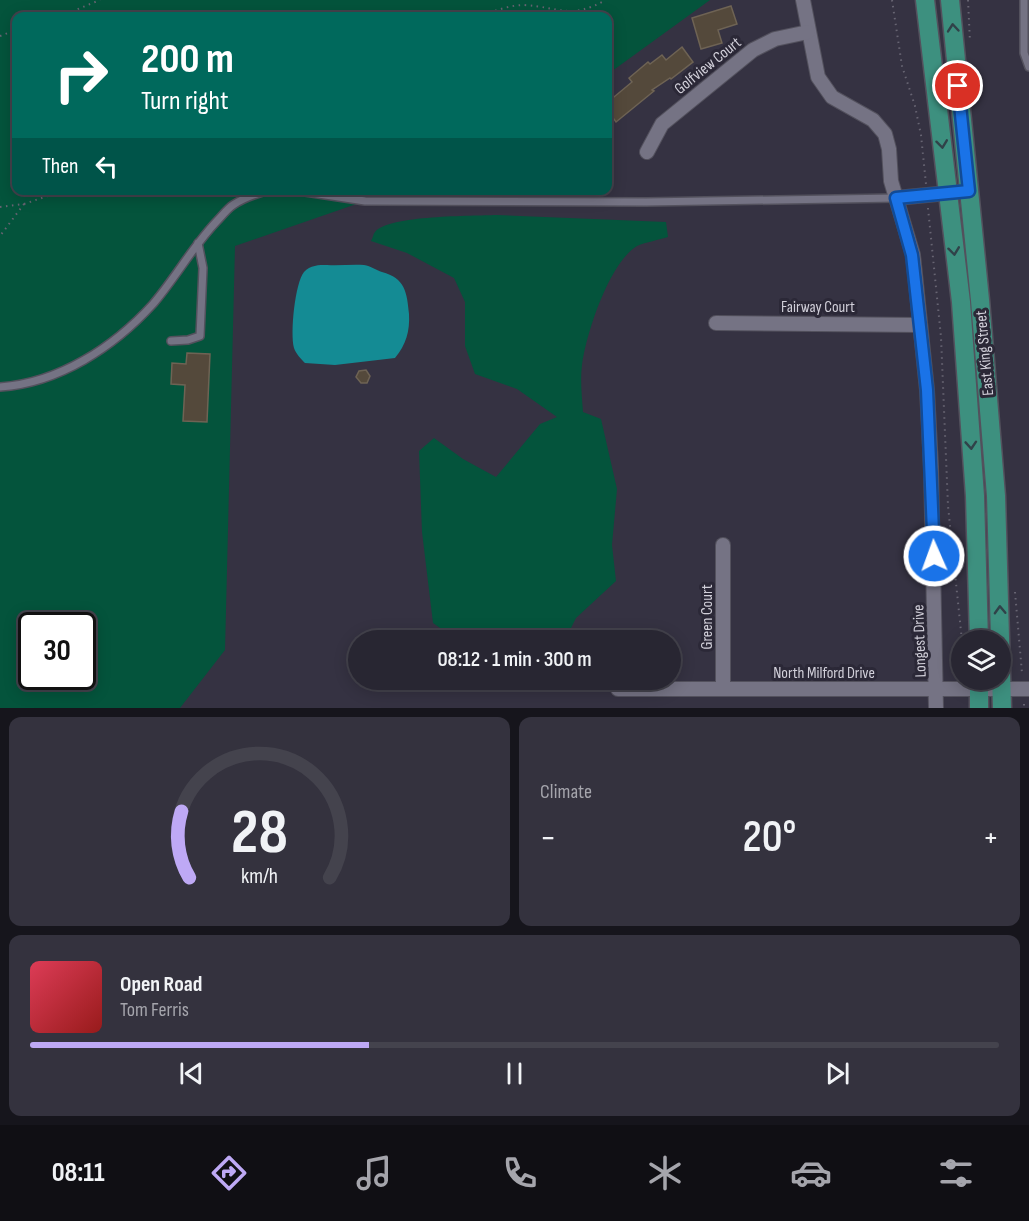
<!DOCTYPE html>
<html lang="en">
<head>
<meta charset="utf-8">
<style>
  :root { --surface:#282632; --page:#34323e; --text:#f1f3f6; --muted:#a5a5ac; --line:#44434d; --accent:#bea9f5 }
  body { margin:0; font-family:"Sofia Sans Condensed",sans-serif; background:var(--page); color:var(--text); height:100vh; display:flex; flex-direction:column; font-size:22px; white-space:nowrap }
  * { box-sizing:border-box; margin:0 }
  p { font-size:20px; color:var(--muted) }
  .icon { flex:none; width:33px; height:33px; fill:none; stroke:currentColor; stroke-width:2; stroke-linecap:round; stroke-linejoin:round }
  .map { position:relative; height:708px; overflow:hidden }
  .side { display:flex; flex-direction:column; gap:9px; padding:9px; background:#16151c; flex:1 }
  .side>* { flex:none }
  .guide { position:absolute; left:12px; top:12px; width:600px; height:183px; border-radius:12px; box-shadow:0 3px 15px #0003,0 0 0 2px var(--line); background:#00695c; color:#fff; overflow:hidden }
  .controls { position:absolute; left:951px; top:630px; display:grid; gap:12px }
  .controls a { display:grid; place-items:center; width:60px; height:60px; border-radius:50%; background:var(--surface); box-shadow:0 3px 15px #0003,0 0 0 2px var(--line); font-size:30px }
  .speed { position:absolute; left:18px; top:612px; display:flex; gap:12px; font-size:30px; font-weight:700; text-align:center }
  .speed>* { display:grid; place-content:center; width:78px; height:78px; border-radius:50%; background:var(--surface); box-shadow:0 3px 15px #0003,0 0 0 2px var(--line); line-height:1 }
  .speed .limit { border:3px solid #111; border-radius:9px; background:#fff; color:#111 }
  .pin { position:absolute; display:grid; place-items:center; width:51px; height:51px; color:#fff; margin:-26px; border:3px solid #fff; border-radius:50%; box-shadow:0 2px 6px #0007 }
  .me { position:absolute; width:66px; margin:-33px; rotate:358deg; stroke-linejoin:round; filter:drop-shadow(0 0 4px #0008) }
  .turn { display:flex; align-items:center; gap:21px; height:126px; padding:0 30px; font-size:27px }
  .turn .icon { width:78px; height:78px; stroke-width:2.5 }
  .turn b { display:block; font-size:42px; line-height:51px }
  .then { display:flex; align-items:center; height:57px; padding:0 30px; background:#0003; gap:12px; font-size:22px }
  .big { font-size:45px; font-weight:600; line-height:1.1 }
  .side .card { flex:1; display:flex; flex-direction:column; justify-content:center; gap:9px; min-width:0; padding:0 21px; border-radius:12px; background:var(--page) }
  .side .dial { align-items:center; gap:0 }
  .dial svg { height:156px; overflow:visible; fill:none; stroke:var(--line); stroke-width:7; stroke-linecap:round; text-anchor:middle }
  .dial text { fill:var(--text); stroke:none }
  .song { display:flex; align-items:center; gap:18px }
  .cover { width:72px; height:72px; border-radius:9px; background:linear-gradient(135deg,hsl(350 70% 55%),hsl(0 70% 35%)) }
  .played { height:6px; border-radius:3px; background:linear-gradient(90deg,var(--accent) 35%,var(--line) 35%) }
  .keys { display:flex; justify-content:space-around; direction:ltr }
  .heat { display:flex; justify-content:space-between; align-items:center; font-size:33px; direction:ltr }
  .side .tiles { flex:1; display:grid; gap:9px; grid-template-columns:1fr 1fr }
  .card:last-child { grid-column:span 2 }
  .trip { position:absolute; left:348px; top:630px; width:333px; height:60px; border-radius:30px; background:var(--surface); box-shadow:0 3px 15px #0003,0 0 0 2px var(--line); font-weight:600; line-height:60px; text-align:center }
  .dock { display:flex; height:96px; justify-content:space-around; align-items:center; background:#100f14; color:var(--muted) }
  .dock .icon { width:42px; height:42px }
  .dock .current { color:var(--accent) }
  .dock b { font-size:27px; color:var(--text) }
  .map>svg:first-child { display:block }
</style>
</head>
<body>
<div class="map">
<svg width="1029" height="708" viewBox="0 0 1029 708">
  <rect width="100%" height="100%" fill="#353242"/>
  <!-- green -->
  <g fill="#04543c" fill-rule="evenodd">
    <path d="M0 0H710L608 74V16H16V190L394 191 235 246 225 650 180 708H0ZM32 626H82V676H32Z"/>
    <path d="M496 215 666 222 668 237C659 240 646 242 637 246 609 263 586 334 582 365 580 380 582 397 583 412L601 419 617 489 612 545 616 581 576 618 565 640H457L433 623 422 532 419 451 434 438 463 459 496 477 540 424 557 417 517 389 475 374 465 346V302L454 278 407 253 371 241C373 238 373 234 375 232 388 215 474 216 496 215Z"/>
  </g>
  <!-- water -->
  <path fill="#148b94" d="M327 265C339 266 352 264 364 265 371 266 376 270 382 272 405 278 407 292 409 314 410 331 406 345 395 358L335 365 305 363C301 359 296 354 294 348 290 333 295 283 304 272 310 265 319 265 327 265Z"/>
  <!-- building -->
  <g fill="#54493b" stroke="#6e6354" stroke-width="1.5">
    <polygon points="731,6 737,24 718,30 722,43 701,49 692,18"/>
    <polygon points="682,47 693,62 671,79 670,78 652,90 654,91 616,122 608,111 608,88 614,97 632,82 629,78 648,62 650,64 662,55 666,60"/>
    <polygon points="187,353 210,354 207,422 183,421 185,385 171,384 172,363 186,364"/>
    <polygon points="366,370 370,376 367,383 361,383 356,377 359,371"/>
  </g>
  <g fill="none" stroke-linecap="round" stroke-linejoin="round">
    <defs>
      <g id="lane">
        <polyline points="1024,0 1024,53 1029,67"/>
        <polyline points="292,190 365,201 646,202 896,198"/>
        <polyline points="171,341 188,340 200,336 203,268 198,243"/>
        <path d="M0 387C59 383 114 347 153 304 176 277 193 246 217 221 222 216 227 209 233 205 245 197 258 193 271 190"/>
      </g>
      <g id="street">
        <polyline points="803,0 818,77 832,97 873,120 885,134 889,149 891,181 913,255 927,390 931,467 936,708"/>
        <polyline points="647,152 662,124 753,50 775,39 808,32"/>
        <polyline points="896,198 969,191"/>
        <polyline points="716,323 920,325"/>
        <polyline points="723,545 723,689"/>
        <polyline points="618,689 1029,689"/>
      </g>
      <g id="primary">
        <polyline points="925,0 961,302 975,496 979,640"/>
        <polyline points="950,0 980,300 996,496 1002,708"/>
        <polyline points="979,708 979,680"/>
      </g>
    </defs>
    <!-- lane casing -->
    <use href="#lane" stroke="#53515d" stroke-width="10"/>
    <!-- street casing -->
    <use href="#street" stroke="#53515d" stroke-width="16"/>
    <!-- primary casing -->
    <use href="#primary" stroke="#53515d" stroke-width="21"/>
    <!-- path -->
    <g stroke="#676472" stroke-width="2" stroke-dasharray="1.5 4.5" stroke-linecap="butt">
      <polyline points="892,0 902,66 915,106 921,135 926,184"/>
      <polyline points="968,0 970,42"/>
      <polyline points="61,16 100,0"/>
      <path d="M478 16C492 12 509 5 524 5 560 7 569 20 606 0"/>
      <polyline points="0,36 16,30"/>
      <polyline points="24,204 65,190"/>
      <polyline points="0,207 24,204 0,236"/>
      <polyline points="928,208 941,337 948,506 962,641"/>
      <polyline points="1015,592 1022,673"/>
      <polyline points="1024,704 1024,708"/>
    </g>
    <!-- lane -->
    <use href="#lane" stroke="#757384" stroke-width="7"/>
    <!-- street -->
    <use href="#street" stroke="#757384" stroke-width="14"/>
    <!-- primary -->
    <use href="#primary" stroke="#3d907f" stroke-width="18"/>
  </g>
  <!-- one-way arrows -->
  <defs><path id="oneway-chevron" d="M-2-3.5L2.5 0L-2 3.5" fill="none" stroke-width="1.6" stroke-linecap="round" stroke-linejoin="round" transform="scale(1.5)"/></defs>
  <g stroke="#304249">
    <use href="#oneway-chevron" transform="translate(953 28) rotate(-95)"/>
    <use href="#oneway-chevron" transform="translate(942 144) rotate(83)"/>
    <use href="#oneway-chevron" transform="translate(954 251) rotate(83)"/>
    <use href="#oneway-chevron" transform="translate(971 445) rotate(86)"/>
    <use href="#oneway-chevron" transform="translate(1000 610) rotate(-92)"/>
  </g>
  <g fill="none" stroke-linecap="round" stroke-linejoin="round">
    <defs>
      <polyline id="route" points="934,556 927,390 912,255 896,198 969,191 958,86"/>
    </defs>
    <!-- route casing -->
    <use href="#route" stroke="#114b97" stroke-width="15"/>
    <!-- route -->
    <use href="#route" stroke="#1a73e8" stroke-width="10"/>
  </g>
  <g text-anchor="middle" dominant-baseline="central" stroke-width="6" stroke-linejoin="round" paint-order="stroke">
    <!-- street labels -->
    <g font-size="16" fill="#d2d0da" stroke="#2b2837">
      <text transform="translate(708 66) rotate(-39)">Golfview Court</text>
      <text x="818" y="307">Fairway Court</text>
      <text transform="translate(985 353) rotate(-95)">East King Street</text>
      <text transform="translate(707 617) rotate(-90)">Green Court</text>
      <text transform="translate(920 641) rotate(-92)">Longest Drive</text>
      <text x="824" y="673">North Milford Drive</text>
    </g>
  </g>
</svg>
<div class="controls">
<a><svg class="icon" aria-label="layers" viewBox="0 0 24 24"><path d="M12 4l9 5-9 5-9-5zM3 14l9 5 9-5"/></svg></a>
</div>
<div class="speed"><div class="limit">30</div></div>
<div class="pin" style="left:958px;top:86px;background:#d93025"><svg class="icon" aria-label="arrive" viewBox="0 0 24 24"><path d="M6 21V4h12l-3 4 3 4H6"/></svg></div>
<svg class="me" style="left:934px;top:556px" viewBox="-20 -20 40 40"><circle r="17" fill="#1a73e8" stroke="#fff" stroke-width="3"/><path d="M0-11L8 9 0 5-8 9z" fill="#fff"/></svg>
<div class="trip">08:12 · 1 min · 300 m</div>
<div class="guide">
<div class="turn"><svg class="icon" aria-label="right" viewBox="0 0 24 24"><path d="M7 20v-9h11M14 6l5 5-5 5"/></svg><div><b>200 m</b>Turn right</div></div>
<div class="then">Then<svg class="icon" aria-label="left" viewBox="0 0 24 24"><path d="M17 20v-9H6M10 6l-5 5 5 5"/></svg></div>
</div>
</div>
<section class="side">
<div class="tiles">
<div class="card dial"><svg viewBox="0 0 100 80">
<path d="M14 69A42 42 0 1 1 86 69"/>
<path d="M14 69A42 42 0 0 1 10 35" stroke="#bea9f5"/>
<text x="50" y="56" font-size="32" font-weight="700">28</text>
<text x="50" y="72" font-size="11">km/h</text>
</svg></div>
<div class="card"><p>Climate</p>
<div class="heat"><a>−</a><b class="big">20°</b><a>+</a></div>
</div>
<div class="card">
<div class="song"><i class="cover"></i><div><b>Open Road</b><p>Tom Ferris</p></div></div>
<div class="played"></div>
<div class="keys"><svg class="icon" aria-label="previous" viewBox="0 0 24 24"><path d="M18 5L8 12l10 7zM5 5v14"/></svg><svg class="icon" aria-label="pause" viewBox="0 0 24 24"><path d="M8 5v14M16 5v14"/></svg><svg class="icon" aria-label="next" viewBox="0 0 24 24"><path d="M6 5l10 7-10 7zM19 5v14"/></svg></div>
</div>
</div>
</section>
<nav class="dock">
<b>08:11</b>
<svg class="icon current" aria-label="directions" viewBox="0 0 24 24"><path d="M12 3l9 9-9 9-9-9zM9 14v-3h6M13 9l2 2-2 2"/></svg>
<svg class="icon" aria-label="music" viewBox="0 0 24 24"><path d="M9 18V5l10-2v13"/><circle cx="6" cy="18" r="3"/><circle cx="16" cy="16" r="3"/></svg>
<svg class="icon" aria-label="phone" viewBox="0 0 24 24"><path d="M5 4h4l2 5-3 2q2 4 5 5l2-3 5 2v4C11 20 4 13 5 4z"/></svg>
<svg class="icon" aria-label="climate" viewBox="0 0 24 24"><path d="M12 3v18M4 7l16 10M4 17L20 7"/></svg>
<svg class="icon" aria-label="car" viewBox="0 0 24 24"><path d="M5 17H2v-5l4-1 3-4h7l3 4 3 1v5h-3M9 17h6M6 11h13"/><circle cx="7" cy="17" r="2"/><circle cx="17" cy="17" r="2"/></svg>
<svg class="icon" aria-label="filters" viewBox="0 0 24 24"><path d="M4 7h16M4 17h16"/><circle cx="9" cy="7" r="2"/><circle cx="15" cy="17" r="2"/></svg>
</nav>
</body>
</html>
